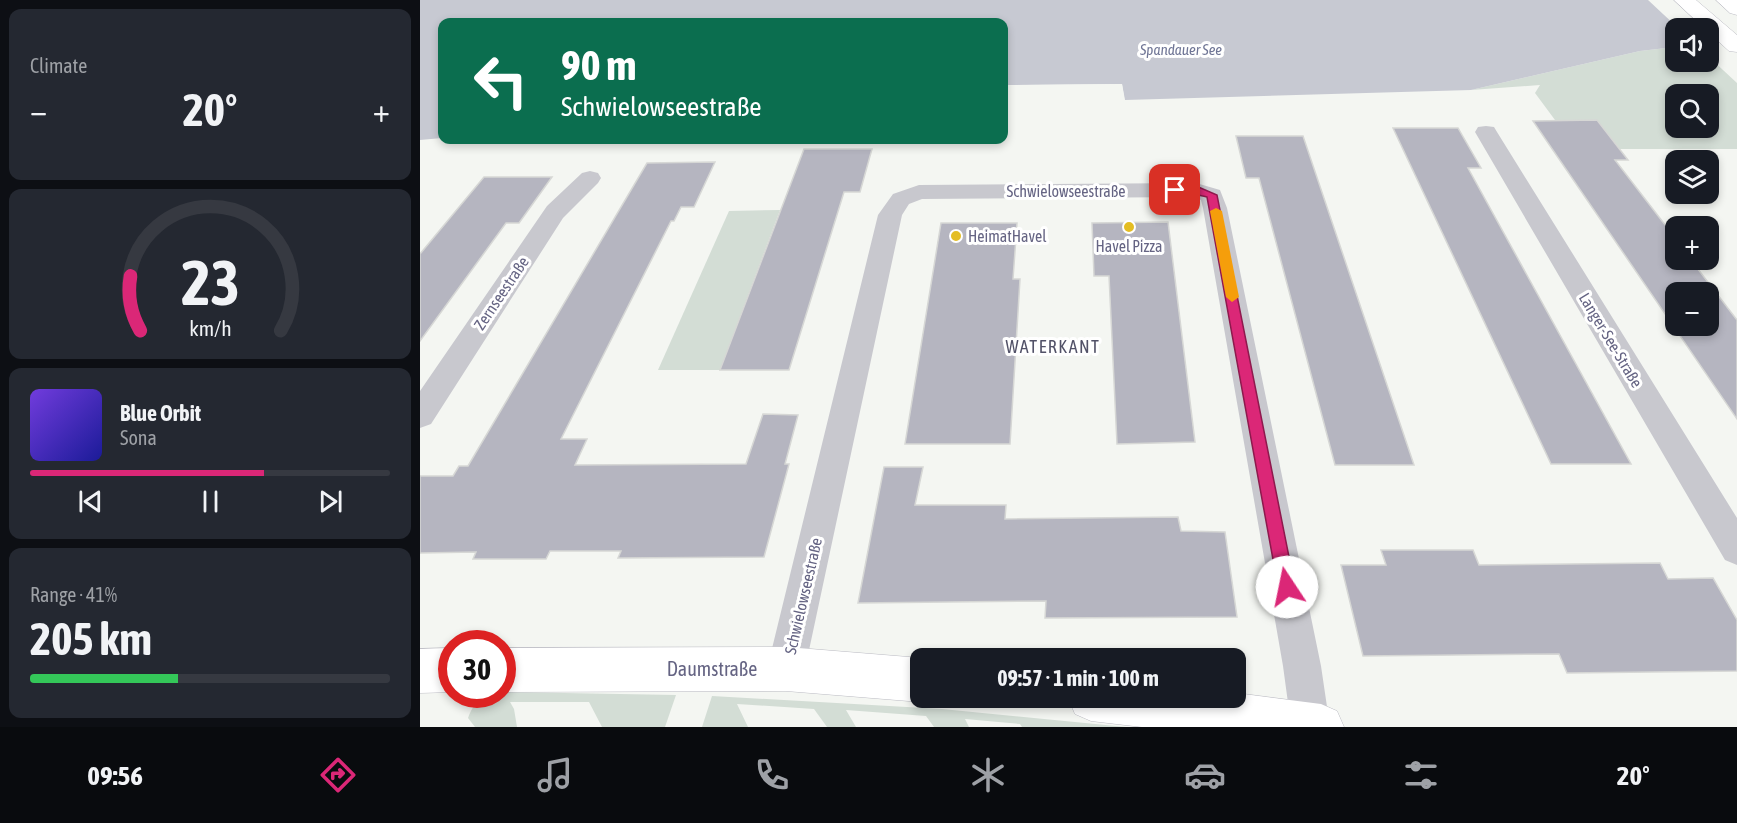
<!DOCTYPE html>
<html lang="en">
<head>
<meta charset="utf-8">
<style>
  :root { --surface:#171b24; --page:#242831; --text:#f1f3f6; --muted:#9ea1a6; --line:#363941; --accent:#db2777 }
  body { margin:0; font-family:"Asap Condensed",sans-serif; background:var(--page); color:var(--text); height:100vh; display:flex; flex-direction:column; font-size:22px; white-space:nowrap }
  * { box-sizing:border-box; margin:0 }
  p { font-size:20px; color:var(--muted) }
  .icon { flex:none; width:33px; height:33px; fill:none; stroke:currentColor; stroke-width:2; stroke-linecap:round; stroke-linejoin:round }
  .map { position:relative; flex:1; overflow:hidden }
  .drawer { display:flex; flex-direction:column; gap:9px; padding:9px; background:#0d0f14; width:420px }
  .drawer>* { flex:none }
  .guide { position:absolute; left:18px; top:18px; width:570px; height:126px; border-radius:12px; box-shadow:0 3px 9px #0003; background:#0b6e4f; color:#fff; overflow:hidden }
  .buttons { position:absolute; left:1245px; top:18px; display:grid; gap:12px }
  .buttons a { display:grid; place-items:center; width:54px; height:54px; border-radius:12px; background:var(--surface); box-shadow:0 3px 9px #0003; font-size:30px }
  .speed { position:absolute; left:18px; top:630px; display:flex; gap:12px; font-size:30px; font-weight:700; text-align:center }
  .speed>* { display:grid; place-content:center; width:78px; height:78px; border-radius:50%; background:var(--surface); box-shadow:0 3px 9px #0003; line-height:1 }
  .speed .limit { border:9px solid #d22; background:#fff; color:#111 }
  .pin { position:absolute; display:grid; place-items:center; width:51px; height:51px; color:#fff; margin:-26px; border-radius:12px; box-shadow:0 3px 9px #0006 }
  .me { position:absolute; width:66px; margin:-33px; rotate:349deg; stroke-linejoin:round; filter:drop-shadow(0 0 4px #0008) }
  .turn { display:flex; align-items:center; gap:21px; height:126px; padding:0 24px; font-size:27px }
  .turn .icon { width:78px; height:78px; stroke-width:2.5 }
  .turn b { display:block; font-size:42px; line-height:51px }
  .big { font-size:45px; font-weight:700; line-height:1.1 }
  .drawer .widget { flex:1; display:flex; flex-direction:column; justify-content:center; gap:9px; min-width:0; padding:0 21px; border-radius:12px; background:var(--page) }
  .drawer .dial { align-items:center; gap:0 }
  .dial svg { height:156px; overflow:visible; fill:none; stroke:var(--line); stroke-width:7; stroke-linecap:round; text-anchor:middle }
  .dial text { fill:var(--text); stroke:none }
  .song { display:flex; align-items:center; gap:18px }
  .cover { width:72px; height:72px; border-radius:9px; background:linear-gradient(135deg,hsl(260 70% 55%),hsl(240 70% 35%)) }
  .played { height:6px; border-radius:3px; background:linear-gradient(90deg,var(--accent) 65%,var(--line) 65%) }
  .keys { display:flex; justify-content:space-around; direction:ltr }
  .heat { display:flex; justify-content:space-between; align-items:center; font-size:33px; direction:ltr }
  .charge { height:9px; border-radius:4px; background:linear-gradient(90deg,#34c759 41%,var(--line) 0) }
  .trip { position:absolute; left:490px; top:648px; width:336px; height:60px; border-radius:12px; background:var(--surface); box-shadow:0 3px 9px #0003; font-weight:700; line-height:60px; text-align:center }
  .dock { display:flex; height:96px; justify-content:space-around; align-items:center; background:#090b0e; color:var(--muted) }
  .dock .icon { width:42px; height:42px }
  .dock .active { color:var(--accent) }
  .dock b { font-size:27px; color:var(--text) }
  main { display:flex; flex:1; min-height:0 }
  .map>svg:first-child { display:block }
</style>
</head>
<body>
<main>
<section class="drawer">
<div class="widget"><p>Climate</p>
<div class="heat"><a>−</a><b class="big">20°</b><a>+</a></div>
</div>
<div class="widget dial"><svg viewBox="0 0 100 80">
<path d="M14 69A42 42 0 1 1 86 69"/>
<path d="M14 69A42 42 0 0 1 9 41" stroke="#db2777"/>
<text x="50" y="56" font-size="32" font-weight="700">23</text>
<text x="50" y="72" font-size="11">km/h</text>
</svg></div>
<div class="widget">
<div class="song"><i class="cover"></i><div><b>Blue Orbit</b><p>Sona</p></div></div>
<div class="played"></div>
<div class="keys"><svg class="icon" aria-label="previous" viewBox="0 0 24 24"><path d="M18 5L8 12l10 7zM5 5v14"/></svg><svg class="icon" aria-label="pause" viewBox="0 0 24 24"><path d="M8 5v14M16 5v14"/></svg><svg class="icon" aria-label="next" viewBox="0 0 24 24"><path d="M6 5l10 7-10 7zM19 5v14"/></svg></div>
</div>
<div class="widget"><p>Range · 41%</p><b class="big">205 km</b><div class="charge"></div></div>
</section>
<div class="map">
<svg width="1317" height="727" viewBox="0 0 1317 727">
  <rect width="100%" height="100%" fill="#f4f6f2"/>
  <!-- green -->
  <g fill="#d3ddd5" fill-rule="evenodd">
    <path d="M1255 47 1256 62H1288L1289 57 1317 83V149H1200L1177 120H1135L1115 93 1120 85 1051 90 1220 51ZM1256 94H1288V128H1256Z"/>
    <polygon points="360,210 300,370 238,370 309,211"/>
    <path d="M83 692 256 695 245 727H182L169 702H90L94 709 97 727H55L48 718C55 700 63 694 82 694Z"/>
    <polygon points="292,696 522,709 706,727 602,727 600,724 545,719 549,727 514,727 506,716 426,710 436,727 407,727 394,709 317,704 328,727 282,727"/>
  </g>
  <!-- water -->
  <polygon fill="#c7c9d2" points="0,0 1317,0 1288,28 1256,28 1255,47 1220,51 1051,90 705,100 702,84 584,85 584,22 22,22 22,138 0,140"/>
  <!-- pier -->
  <g fill="#f4f6f2">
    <polygon points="1228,0 1317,0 1317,53 1288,50 1288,28 1258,28"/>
    <polygon points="702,84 705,103 702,101 699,87 584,88 584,85"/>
  </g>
  <!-- building -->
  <g fill="#b5b5c0" stroke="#d6d7d5" stroke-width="1.5" fill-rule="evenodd">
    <path d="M1177 120 1208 160H1195L1256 239V260H1271L1317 320V419L1113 121ZM1256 292H1288V326H1256Z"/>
    <polygon points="973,128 1038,128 1061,168 1048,168 1211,464 1131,464"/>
    <polygon points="816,136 883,136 994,465 915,465 839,178 826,178"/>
    <polygon points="384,149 452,149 440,192 424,192 369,370 300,370"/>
    <polygon points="295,162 274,207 261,207 254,221 251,221 141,439 167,439 155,465 326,464 343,414 378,415 365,464 369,464 344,557 198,558 201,551 130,551 126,559 53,559 56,552 0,553 0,476 33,476 39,466 48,466 227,163"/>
    <polygon points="64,177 132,177 99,223 86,223 0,341 0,254"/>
    <polygon points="748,222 775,442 697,444 689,276 674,276 672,223"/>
    <polygon points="521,223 597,223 593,279 600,279 590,444 485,444"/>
    <polygon points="464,467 503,467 495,505 586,505 585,519 758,517 761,531 805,532 817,617 625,618 626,601 438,603"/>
    <polygon points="961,550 1053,550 1059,565 1240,563 1248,579 1293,578 1317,620 1317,671 1147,673 1139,654 943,656 921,565 966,565"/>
  </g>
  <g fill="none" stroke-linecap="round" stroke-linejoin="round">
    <defs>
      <g id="secondary">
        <polygon points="1254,0 1276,0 1317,35 1317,52 1309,51 1288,32 1288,28 1284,28"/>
        <polygon points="1296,0 1317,0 1317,15 1310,13"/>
        <polygon points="366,647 501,658 501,698 512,698 501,702 366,691 82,692 82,648"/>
        <polygon points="32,648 32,692 0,693 0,649"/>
        <polygon points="816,693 901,704 917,711 924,727 722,727 671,721 655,714 648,698 816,698"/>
      </g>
    </defs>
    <!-- secondary casing -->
    <use href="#secondary" stroke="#bcbcc4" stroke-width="1"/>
    <!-- street -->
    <g fill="#c8c8ce" fill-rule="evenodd">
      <polygon points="1066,126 1074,127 1077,132 1317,518 1317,565 1305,560 1055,132 1058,127"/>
      <polygon points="170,171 178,173 181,178 178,183 143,218 11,424 0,428 0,391 127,206 162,173"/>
      <polygon points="776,183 800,190 807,208 901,666 910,727 872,727 871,725 863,666 783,208 781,200 775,197 502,199 489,204 482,215 385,669 379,682 366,688 353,682 347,669 458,215 473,194 499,185"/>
    </g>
    <!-- secondary -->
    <use href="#secondary" fill="#fff" fill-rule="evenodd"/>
  </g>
  <!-- route -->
  <path fill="#db2777" stroke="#8e194d" stroke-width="1.5" d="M776 186 797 195 875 587 873 593 867 595 861 593 858 587 787 197C775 193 758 197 750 190L755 187Z"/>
  <!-- slow -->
  <polygon fill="#f59e0b" points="796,208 802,211 819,297 812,302 806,297 790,211"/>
  <!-- markers -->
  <g fill="#e4bd23" stroke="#fff" stroke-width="2">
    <circle cx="709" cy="227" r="6"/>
    <circle cx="536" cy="236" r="6"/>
  </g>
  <g text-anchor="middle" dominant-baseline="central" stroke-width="6" stroke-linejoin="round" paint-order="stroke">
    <!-- far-water labels -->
    <g font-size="15" font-style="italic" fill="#6f7595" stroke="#fff">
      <text x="761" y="49">Spandauer See</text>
    </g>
    <!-- street labels -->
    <g font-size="16" fill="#656483" stroke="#fff">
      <text x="646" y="191">Schwielowseestraße</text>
      <text transform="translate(81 293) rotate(-56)">Zernseestraße</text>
      <text transform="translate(1191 340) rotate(59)">Langer-See-Straße</text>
      <text transform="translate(383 596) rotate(-77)">Schwielowseestraße</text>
    </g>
    <!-- poi labels -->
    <g font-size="16" fill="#656483" stroke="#fff" text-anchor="start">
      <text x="548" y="236">HeimatHavel</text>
      <text x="709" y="246" text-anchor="middle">Havel Pizza</text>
    </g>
    <!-- neighbourhood labels -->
    <g font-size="18" letter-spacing="1.5" fill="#525268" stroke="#fff">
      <text x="633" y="346">WATERKANT</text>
    </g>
    <!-- near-street labels -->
    <g font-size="20" fill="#656483" stroke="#fff">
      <text x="292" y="668">Daumstraße</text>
    </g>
  </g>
</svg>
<div class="buttons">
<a><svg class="icon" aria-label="sound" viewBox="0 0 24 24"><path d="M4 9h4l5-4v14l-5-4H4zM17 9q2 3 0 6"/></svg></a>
<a><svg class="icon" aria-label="search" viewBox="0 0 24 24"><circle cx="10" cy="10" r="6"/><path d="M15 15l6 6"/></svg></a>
<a><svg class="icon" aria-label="layers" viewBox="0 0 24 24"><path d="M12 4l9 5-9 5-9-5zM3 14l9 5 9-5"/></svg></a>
<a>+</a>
<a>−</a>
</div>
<div class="speed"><div class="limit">30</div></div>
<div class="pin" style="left:755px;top:190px;background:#d93025"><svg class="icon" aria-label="arrive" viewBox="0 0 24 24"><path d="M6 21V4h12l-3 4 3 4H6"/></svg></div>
<svg class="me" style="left:867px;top:587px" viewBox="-20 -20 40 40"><circle r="19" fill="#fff"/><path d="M0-13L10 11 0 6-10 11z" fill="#db2777"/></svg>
<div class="trip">09:57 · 1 min · 100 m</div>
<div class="guide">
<div class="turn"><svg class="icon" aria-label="left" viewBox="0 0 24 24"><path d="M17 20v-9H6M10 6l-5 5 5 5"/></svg><div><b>90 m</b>Schwielowseestraße</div></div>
</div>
</div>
</main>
<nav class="dock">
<b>09:56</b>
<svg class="icon active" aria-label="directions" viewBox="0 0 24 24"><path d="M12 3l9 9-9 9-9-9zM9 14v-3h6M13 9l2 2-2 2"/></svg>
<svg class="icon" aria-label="music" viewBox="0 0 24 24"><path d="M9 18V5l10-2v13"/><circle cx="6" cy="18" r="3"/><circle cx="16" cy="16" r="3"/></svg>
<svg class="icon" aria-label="phone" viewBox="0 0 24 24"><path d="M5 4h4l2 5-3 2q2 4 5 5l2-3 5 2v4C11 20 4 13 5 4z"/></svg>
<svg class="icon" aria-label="climate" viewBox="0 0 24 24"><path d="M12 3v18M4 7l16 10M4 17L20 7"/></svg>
<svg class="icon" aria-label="car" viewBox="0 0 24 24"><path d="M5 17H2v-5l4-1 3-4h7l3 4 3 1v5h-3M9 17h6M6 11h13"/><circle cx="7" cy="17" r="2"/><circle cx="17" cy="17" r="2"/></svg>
<svg class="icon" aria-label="filters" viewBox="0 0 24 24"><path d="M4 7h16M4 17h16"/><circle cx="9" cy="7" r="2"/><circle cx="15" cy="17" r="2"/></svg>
<b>20°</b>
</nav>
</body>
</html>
